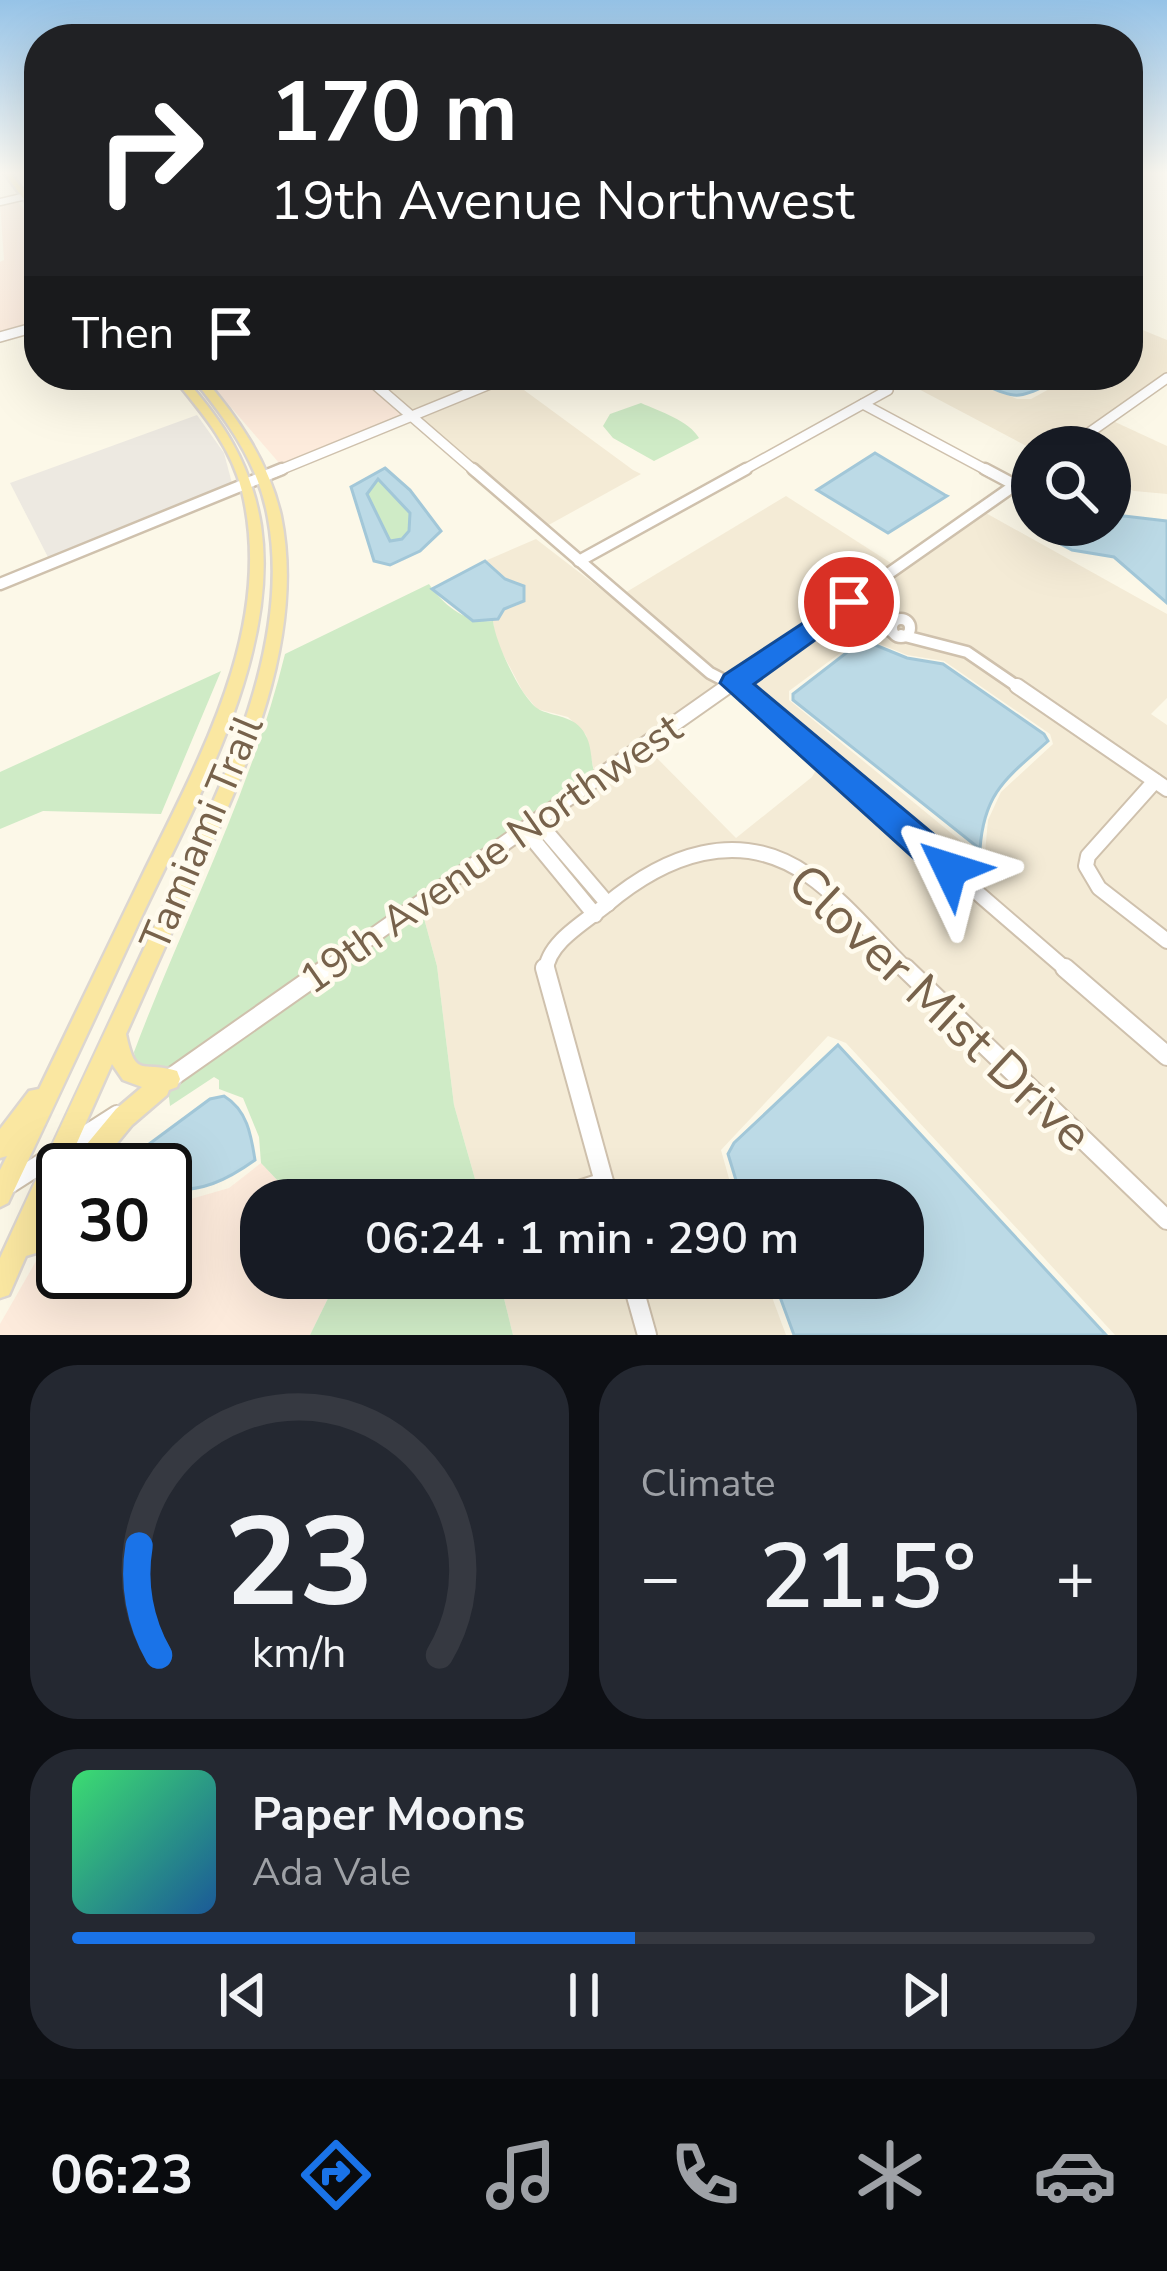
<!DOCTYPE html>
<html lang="en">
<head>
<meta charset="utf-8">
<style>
  :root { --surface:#171b24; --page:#242831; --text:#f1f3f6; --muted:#9ea1a6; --line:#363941; --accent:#1a73e8 }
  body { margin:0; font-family:"Nunito Sans",sans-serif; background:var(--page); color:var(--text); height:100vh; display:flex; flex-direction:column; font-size:45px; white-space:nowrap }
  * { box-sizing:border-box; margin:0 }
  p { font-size:39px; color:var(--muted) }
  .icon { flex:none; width:66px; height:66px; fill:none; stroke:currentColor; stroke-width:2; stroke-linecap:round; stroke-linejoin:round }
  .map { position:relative; height:1335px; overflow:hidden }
  .sheet { display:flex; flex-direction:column; gap:30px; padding:30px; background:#0d0f14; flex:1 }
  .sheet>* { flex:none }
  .banner { position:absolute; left:24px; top:24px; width:1119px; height:366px; border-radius:48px; box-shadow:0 12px 48px #0002; background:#202124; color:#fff; overflow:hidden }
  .controls { position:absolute; left:1011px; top:426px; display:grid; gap:24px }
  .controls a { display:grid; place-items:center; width:120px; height:120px; border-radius:50%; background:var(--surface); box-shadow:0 12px 48px #0002; font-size:60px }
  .speed { position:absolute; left:36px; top:1143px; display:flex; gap:24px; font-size:60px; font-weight:700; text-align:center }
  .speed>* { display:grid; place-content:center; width:156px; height:156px; border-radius:50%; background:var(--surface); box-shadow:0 12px 48px #0002; line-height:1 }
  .speed .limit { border:6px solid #111; border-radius:18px; background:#fff; color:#111 }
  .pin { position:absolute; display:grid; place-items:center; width:102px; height:102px; color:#fff; margin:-51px; border:6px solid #fff; border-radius:50%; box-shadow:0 3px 12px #0007 }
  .me { position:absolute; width:132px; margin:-66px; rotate:311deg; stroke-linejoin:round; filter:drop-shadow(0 0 9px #0008) }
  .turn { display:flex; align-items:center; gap:42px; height:252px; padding:0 48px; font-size:54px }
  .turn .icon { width:156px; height:156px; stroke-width:2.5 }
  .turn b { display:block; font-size:84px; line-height:102px }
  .then { display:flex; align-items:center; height:114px; padding:0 48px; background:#0003; gap:24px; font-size:45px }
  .big { font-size:90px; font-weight:600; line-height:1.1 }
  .sheet .card { flex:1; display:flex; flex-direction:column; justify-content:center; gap:18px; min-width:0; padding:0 42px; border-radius:48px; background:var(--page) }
  .sheet .dial { align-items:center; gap:0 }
  .dial svg { height:312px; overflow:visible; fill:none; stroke:var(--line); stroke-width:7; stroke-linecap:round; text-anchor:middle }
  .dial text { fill:var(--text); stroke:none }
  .song { display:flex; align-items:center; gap:36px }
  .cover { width:144px; height:144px; border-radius:18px; background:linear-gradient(135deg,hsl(140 70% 55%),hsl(210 70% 35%)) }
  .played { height:12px; border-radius:6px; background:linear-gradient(90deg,var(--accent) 55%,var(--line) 55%) }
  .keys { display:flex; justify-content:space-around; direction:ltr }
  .heat { display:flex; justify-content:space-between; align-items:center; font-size:66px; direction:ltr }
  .sheet .tiles { flex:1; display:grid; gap:30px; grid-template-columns:1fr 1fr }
  .card:last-child { grid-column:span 2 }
  .trip { position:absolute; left:240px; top:1179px; width:684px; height:120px; border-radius:48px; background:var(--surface); box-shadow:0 12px 48px #0002; font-weight:600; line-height:120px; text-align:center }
  .tabs { display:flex; height:192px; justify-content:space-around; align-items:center; background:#090b0e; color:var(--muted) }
  .tabs .icon { width:84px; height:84px }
  .tabs .selected { color:var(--accent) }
  .tabs b { font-size:54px; color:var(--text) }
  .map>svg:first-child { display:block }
</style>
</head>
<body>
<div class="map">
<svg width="1167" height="1335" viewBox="0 0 1167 1335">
  <rect width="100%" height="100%" fill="#fcf8e8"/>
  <!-- residential -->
  <g fill="#f4ebd6" fill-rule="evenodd">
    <polygon points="1128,324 1167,340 1167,374 1062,447 1032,449 892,375 959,375 1017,399 1031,399 1075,375 1128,375"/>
    <polygon points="369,375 504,375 413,413"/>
    <polygon points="509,379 633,470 641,474 545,527 417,417"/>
    <polygon points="1113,421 1167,446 1167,494 1134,491 1110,482 1110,447 1076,447"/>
    <polygon points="786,496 894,565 732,678 713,670 623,594"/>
    <path d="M984 512 1167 614V698L1151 714 1167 725V1048L744 686ZM862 637 907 655 944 661 1050 734 1053 744 1001 792 988 820 985 853 973 851 789 700V691Z"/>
    <polygon points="536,539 724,684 595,775 586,735 568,717 537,709 523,692 495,639 493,621 503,609 518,605 517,582 505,579 485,561"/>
    <polygon points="650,751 736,838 812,777 820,763 1167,1064 1167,1335 1115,1335 846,1043 828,1036 721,1150 735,1200 481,1200 454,1105 437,966 422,911 525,839 555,875 577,858 547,823"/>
    <polygon points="499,1278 765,1278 786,1335 513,1335"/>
  </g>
  <!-- commercial -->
  <g fill="#fdebdc">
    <polygon points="16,200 39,227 39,324 0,335 0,262 4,260 0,203"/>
    <polygon points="203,375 360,375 405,416 280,464"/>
    <polygon points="261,1163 296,1200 261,1200 261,1278 338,1278 310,1335 0,1335 0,1324 63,1214 63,1272 165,1272 165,1198 184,1201 229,1188"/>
  </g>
  <!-- industrial -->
  <polygon fill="#ede9e1" points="197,415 224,453 233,487 50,561 10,483"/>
  <!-- green -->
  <g fill="#cfebc6">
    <path d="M641 403C661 412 688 420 699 438L654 461 613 438 603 426 610 414Z"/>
    <polygon points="378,479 410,513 409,531 402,539 390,542 367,494"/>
    <path d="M429 584C443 605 467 624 493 621 495 642 522 701 540 710 558 718 578 716 587 738 592 749 591 764 595 775L168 1071 136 1067 134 1052C184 919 251 793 285 654Z"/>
    <polygon points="221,671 161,814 43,811 0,829 0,772"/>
    <polygon points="422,911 437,966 454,1105 481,1200 296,1200 261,1163 259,1137 243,1098 219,1089 219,1080 214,1077 170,1106 168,1089"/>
    <polygon points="338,1278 499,1278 513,1335 310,1335"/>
  </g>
  <!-- water -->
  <g fill="#bcdae6" stroke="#a2c7d8" stroke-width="3" fill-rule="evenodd">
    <path d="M962 375H1069C1008 402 1026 402 962 375Z"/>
    <polygon points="875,453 945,495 947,496 888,533 817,490"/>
    <path d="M385 468 410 490 441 531 420 551 390 565 374 561 351 487ZM378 479 410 513 409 531 402 539 390 541 367 494Z"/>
    <polygon points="1124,516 1167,521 1167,603 1114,557 1072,550 1048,537 1050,529 1110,525 1110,518"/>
    <polygon points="485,561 505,579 524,586 524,601 504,609 498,619 473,621 432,589"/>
    <path d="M863 640 907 658 943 664 1044 734 1048 741C1008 777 984 791 980 849L793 700V694Z"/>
    <polygon points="838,1045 1106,1335 794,1335 773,1278 903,1278 903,1200 742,1200 728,1154 734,1143"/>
    <path d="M224 1096C247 1110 251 1134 255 1160 227 1180 201 1193 165 1189V1170H114L210 1099Z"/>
  </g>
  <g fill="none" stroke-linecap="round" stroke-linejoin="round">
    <defs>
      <polyline id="minor-far4" points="0,202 39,193"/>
      <g id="minor-far3">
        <polyline points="0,337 39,326"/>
        <polyline points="364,375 476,472"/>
        <polyline points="863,404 990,472"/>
        <polyline points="1069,447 1167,378"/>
        <polyline points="275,472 512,375"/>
        <polyline points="740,472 888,390"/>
      </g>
      <g id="minor-far2">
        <polyline points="473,469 710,673 741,689"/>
        <polyline points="985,469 1015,485"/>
        <polyline points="579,561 746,469"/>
        <polyline points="0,584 282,469"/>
        <polyline points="849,602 892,632"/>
        <circle cx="901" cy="628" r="9"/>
        <polyline points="901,635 967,652 1021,689"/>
        <polyline points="724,689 1032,473"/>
      </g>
      <g id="minor-far1">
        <polyline points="738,686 1068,971"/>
        <polyline points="1017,686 1167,789"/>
        <polyline points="1155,781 1088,856 1086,866 1099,888 1167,941"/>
        <polyline points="538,822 608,904"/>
        <polyline points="526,831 595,915"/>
        <polyline points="323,971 728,686"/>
        <path d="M546 971C547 943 585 922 606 905 664 856 738 826 808 875 844 900 876 940 908 971"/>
      </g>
      <g id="minor">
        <polyline points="545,968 609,1200"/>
        <polyline points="905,968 1167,1220"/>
        <polyline points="1065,968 1167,1056"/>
        <polyline points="169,1079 327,968"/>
        <polyline points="0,1190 117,1115"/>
        <polyline points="548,1200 604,1182"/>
        <polyline points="631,1278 647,1335"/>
      </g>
      <g id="major">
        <polygon points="5,174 11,174 39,212 39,219"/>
        <path d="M171 375H182C223 422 251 462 261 526 280 657 193 807 139 922 96 1016 52 1110 8 1203L0 1207V1170L7 1156 0 1158V1129L29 1091 39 1089C74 1017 108 946 143 874 200 757 275 625 242 491 230 444 201 412 171 375Z"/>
        <path d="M190 375H201C237 416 269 462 281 516 307 643 241 780 190 892 168 939 147 987 126 1034 136 1080 141 1060 177 1071L180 1079 177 1087 169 1090 167 1095 132 1125 95 1170H68L72 1162 116 1109 142 1087 123 1080 112 1064 59 1183 63 1181V1213L36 1253 26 1256 9 1295 0 1298V1258C47 1155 95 1053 143 951 202 823 295 663 268 518 258 461 225 418 190 375Z"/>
      </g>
    </defs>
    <!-- minor-far4 casing -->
    <use href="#minor-far4" stroke="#cfc1ad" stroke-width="9"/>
    <!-- minor-far3 casing -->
    <use href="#minor-far3" stroke="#cfc1ad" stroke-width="12"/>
    <!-- minor-far2 casing -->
    <use href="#minor-far2" stroke="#cfc1ad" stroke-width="15"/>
    <!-- minor-far1 casing -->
    <use href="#minor-far1" stroke="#cfc1ad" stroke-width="18"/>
    <!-- minor casing -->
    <use href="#minor" stroke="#cfc1ad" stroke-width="22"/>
    <!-- major casing -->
    <use href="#major" stroke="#dcd6d0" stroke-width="5"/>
    <!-- minor-far4 -->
    <use href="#minor-far4" stroke="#fff" stroke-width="6"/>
    <!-- minor-far3 -->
    <use href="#minor-far3" stroke="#fff" stroke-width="9"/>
    <!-- minor-far2 -->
    <use href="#minor-far2" stroke="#fff" stroke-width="10"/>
    <!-- minor-far1 -->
    <use href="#minor-far1" stroke="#fff" stroke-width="14"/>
    <!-- minor -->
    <use href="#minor" stroke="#fff" stroke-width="18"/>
    <!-- major -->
    <use href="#major" fill="#fae7a1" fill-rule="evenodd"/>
  </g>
  <!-- sky -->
  <linearGradient id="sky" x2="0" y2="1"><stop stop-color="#96c3e7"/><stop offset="0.48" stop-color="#fefcf5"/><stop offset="1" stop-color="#fefcf5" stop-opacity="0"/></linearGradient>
  <rect width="1167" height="360" fill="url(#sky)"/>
  <!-- route -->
  <polygon fill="#1a73e8" stroke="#114b97" stroke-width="3" points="849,593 858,596 862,602 858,609 754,684 962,858 967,869 962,881 950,885 939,881 720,683 724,675"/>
  <g text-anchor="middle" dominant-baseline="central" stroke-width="9" stroke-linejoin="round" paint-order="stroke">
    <!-- street labels -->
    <g font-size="42" fill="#77624b" stroke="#fffbee">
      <text transform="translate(202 833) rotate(-67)">Tamiami Trail</text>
      <text transform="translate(491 854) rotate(-35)">19th Avenue Northwest</text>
    </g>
    <!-- near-street labels -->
    <g font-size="51" fill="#77624b" stroke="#fffbee">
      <text transform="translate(940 1008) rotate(43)">Clover Mist Drive</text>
    </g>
  </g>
</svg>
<div class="controls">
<a><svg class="icon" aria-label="search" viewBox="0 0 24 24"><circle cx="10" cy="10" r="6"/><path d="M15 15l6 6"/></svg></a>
</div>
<div class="speed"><div class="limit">30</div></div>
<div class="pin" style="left:849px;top:602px;background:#d93025"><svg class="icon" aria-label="arrive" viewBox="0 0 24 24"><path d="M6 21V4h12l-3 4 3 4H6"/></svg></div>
<svg class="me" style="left:950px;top:869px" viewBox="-20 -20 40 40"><path d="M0-17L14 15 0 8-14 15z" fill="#1a73e8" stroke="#fff" stroke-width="4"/></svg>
<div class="trip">06:24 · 1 min · 290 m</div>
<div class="banner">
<div class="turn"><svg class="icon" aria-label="right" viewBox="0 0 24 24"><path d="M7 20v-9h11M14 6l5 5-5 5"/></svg><div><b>170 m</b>19th Avenue Northwest</div></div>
<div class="then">Then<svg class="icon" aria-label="arrive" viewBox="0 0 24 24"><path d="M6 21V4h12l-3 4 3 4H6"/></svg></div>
</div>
</div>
<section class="sheet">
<div class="tiles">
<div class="card dial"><svg viewBox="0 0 100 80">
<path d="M14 69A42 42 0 1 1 86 69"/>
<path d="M14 69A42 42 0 0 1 9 41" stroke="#1a73e8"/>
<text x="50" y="56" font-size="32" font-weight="700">23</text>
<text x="50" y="72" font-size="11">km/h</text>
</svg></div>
<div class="card"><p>Climate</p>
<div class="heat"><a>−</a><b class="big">21.5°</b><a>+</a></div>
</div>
<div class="card">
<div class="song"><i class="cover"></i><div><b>Paper Moons</b><p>Ada Vale</p></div></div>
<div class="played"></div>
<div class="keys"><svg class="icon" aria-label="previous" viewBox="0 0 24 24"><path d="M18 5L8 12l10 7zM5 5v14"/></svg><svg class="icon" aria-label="pause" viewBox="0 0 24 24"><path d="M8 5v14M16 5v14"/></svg><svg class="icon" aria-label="next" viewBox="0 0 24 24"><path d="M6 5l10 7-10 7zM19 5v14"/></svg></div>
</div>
</div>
</section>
<nav class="tabs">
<b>06:23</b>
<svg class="icon selected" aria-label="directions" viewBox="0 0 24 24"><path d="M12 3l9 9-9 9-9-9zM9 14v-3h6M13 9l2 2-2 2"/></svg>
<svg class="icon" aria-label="music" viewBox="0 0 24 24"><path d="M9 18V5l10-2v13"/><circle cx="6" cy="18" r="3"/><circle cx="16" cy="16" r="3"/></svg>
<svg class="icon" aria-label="phone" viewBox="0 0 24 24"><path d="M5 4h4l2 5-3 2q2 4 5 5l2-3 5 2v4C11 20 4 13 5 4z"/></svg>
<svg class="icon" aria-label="climate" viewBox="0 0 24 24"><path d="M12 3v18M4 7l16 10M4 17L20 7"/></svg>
<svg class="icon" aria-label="car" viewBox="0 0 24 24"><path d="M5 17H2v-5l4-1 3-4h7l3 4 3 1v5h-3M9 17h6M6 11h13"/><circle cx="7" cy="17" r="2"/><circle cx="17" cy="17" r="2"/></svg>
</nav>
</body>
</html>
